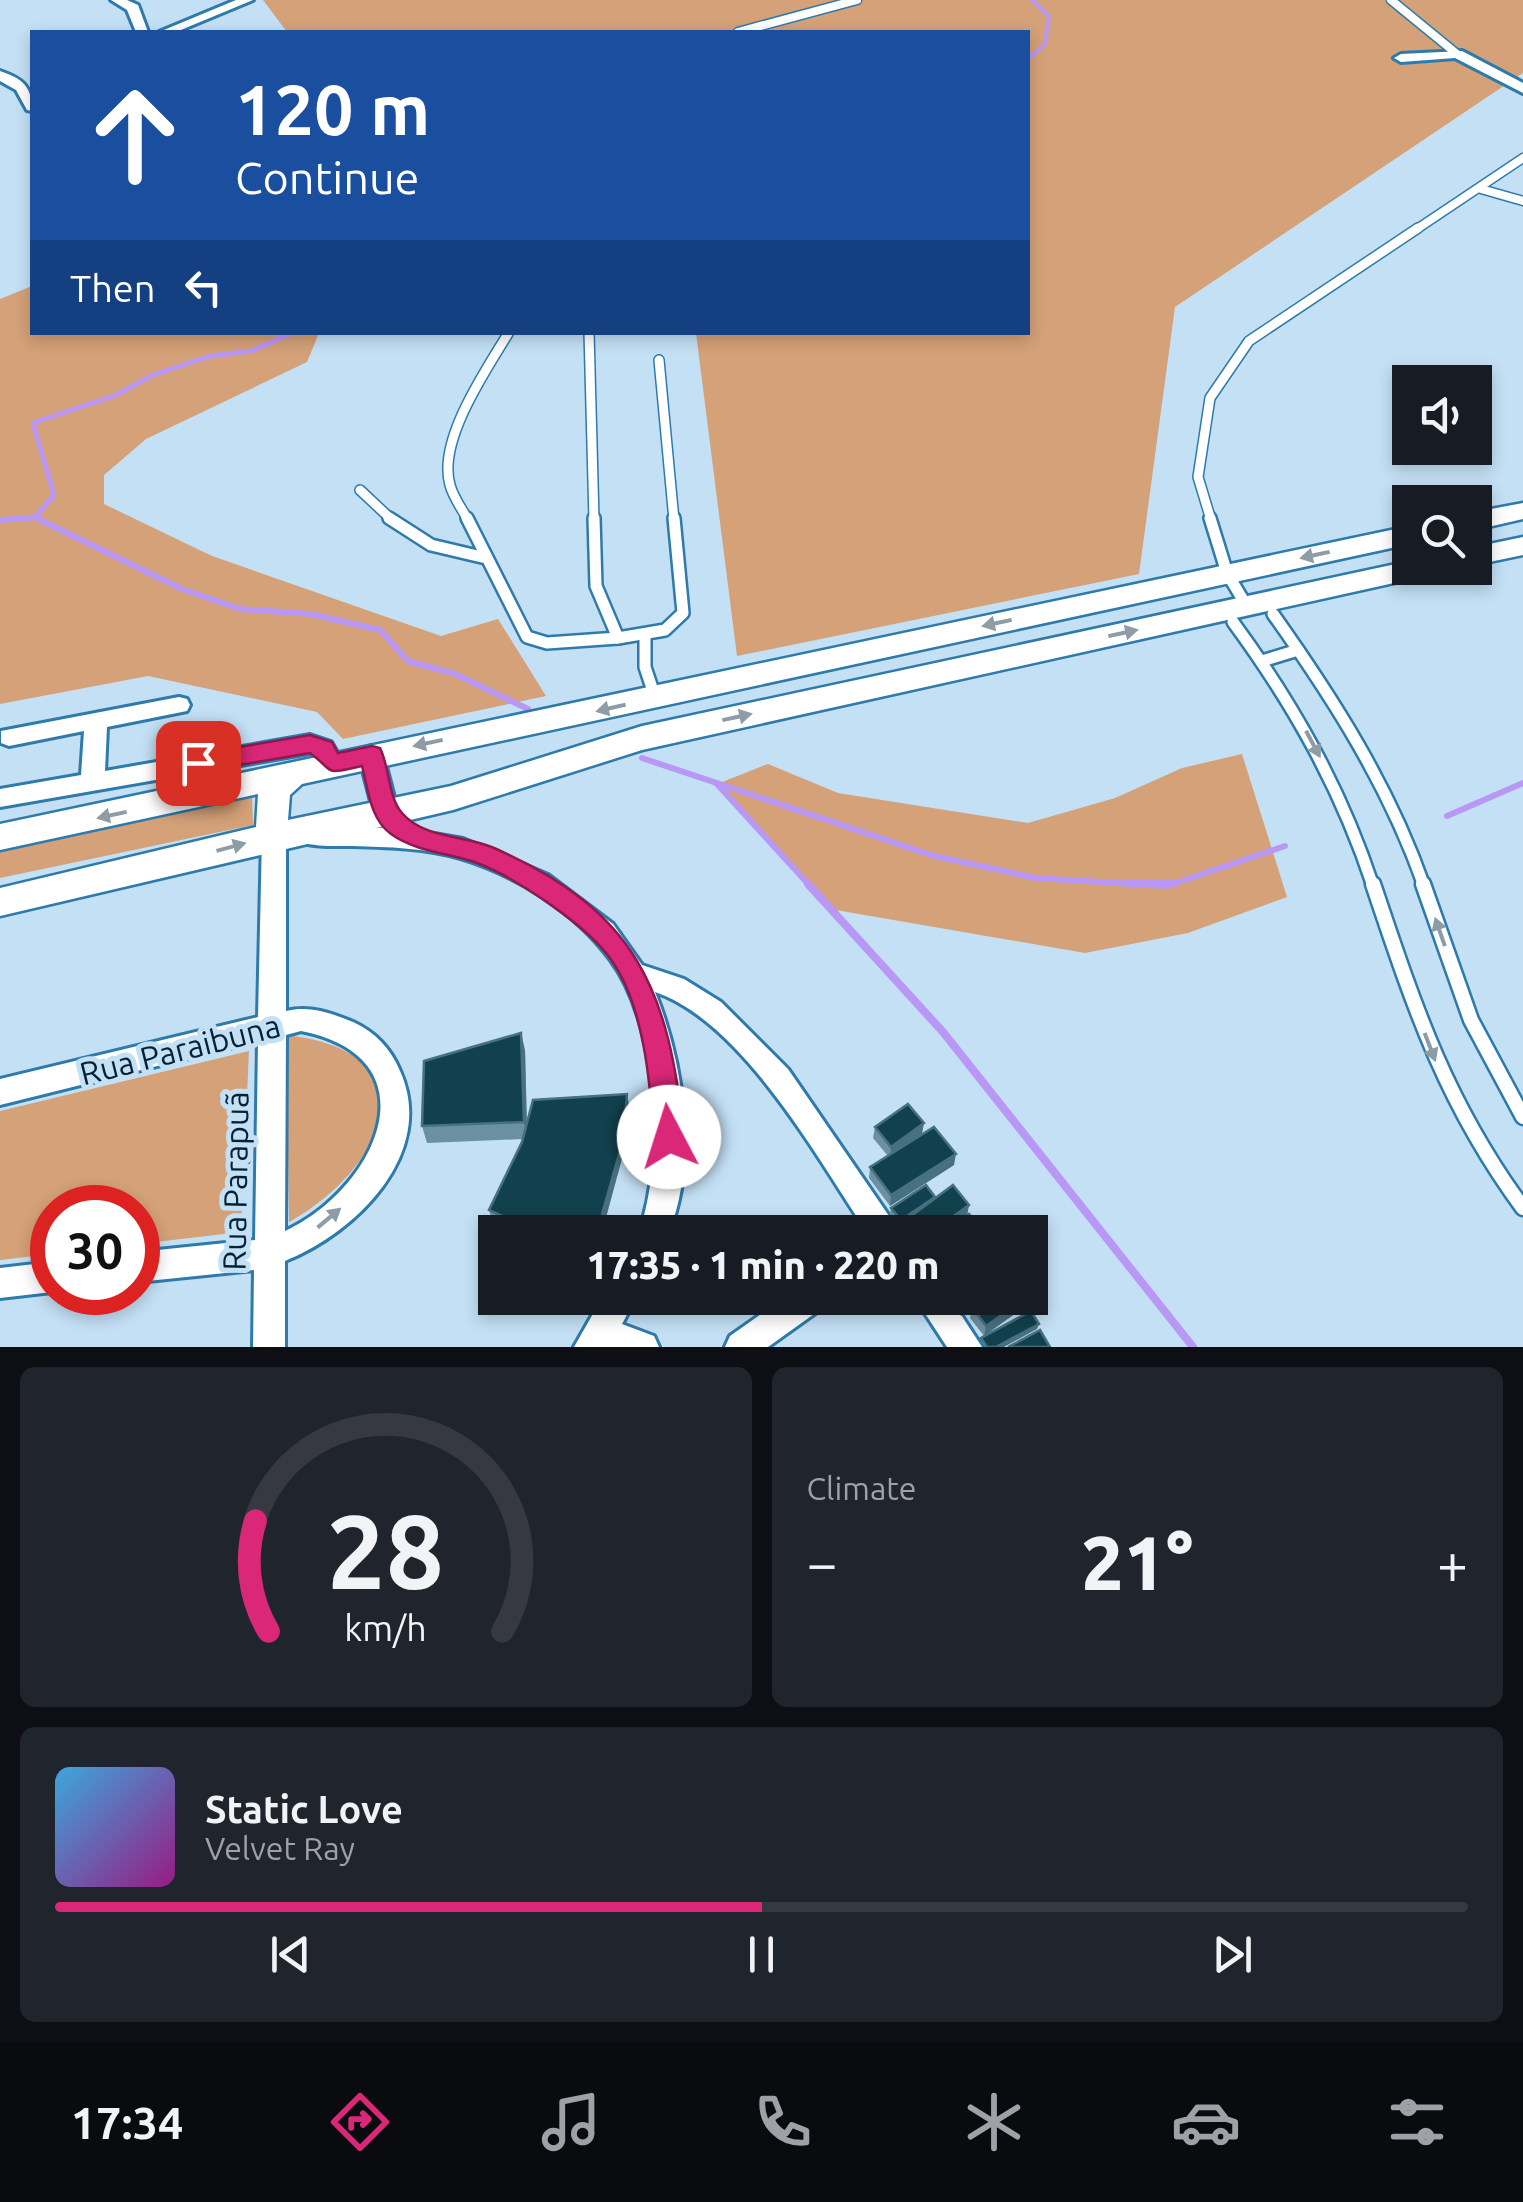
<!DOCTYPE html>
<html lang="en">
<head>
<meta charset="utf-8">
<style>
  :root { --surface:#171b24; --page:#20242c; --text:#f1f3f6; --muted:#9ea1a6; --line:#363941; --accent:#db2777 }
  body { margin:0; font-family:Ubuntu,sans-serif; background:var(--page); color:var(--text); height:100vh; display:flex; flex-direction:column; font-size:38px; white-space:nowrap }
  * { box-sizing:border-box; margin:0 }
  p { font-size:32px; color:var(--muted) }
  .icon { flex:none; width:55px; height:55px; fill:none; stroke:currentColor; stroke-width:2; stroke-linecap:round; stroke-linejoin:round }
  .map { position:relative; height:1347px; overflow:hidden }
  .panel { display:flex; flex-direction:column; gap:20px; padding:20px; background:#0d0f14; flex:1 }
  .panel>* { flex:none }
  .guide { position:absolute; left:30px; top:30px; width:1000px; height:305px; border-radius:0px; box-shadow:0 5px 15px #0003; background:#1a4fa0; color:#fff; overflow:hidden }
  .fabs { position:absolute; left:1392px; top:365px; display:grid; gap:20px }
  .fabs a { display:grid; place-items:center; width:100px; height:100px; border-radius:0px; background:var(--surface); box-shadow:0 5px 15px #0003; font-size:50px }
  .speed { position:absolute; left:30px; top:1185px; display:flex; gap:20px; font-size:50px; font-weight:700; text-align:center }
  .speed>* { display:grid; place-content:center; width:130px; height:130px; border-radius:50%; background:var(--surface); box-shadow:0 5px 15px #0003; line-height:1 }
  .speed .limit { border:15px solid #d22; background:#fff; color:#111 }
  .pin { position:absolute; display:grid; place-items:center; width:85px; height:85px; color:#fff; margin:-42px; border-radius:20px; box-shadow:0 5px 15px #0006 }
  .me { position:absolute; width:110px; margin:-55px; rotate:355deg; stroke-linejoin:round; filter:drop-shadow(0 0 8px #0008) }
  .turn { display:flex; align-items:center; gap:35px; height:210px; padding:0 40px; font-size:45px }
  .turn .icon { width:130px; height:130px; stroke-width:2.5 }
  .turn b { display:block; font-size:70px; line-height:85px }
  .then { display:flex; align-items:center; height:95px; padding:0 40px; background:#0003; gap:20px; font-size:38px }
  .big { font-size:75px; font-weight:800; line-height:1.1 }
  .panel .card { flex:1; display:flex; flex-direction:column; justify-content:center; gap:15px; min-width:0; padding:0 35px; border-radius:15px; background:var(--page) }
  .panel .dial { align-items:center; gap:0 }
  .dial svg { height:260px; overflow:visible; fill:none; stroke:var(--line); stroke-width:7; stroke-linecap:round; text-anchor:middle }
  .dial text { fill:var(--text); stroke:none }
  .song { display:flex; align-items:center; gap:30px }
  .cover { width:120px; height:120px; border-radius:15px; background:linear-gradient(135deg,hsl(200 70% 55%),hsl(310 70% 35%)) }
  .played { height:10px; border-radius:5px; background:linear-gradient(90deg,var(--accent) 50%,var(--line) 50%) }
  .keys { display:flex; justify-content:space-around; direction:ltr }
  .heat { display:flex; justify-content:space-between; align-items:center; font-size:55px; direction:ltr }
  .panel .tiles { flex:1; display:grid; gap:20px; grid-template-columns:1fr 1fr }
  .card:last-child { grid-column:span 2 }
  .trip { position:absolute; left:478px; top:1215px; width:570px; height:100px; border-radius:0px; background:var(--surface); box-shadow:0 5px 15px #0003; font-weight:800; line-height:100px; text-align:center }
  .menu { display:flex; height:160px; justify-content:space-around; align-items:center; background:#090b0e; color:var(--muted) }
  .menu .icon { width:70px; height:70px }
  .menu .active { color:var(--accent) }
  .menu b { font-size:45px; color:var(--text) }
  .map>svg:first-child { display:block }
</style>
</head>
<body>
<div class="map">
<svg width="1523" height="1347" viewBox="0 0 1523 1347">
  <rect width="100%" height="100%" fill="#c4e0f5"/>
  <!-- green -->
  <g fill="#d4a178">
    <polygon points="263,0 1523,0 1523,73 1175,307 1139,574 737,656 696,333 1028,332 1028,32 287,32"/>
    <polygon points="32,286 32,332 319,333 307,362 146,439 104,475 104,504 212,556 441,636 498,619 546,696 343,739 317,712 148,676 0,704 0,299"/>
    <polygon points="1242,754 1287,897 1188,933 1085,953 830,909 717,784 768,764 838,793 1028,823 1115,798 1182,768"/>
    <polygon points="252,796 253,825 0,878 0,847"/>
    <path d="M286 1035C436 1052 386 1168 289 1222Z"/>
    <polygon points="249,1051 241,1232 138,1244 138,1208 52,1208 52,1254 0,1260 0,1111"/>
  </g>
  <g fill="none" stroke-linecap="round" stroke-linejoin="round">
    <!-- stream-far3 -->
    <polyline stroke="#b997f5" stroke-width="4" points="1028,59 1045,44 1049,16 1032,0"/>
    <!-- stream-far2 -->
    <g stroke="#b997f5" stroke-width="5">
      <polyline points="35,517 42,520"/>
      <polyline points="0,520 35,517 54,495 33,423 116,395 153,375 210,356 251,351 295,332"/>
    </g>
    <!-- stream-far1 -->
    <g stroke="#b997f5" stroke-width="6">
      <polyline points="36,518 182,589 240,609 310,614 380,630 408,661 455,674 528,709"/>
      <polyline points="0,520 27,518"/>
      <polyline points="642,758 934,856 1036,878 1167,886 1285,846"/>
      <polyline points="717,784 810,886"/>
      <polyline points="1447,816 1523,783"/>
    </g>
    <!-- stream -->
    <g stroke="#b997f5" stroke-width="8">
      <polyline points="808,884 943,1032 1193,1347"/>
      <polyline points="1128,884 1174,884"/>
    </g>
    <defs>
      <g id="lane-far3">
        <polyline points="1391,0 1457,54"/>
        <polyline points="738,32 857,0"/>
        <polyline points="1481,189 1523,201"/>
        <polyline points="1414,231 1523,158"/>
      </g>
      <g id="lane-far2">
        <polyline points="589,332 594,520"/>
        <polyline points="659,360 674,520"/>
        <polyline points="360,490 392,520"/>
        <path d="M468 520C462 509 453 497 450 485 437 440 487 369 509 332"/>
        <polyline points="1211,520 1198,477 1210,398 1249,341 1418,228"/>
      </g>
      <g id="lane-far1">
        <polyline points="389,518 431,545 486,558"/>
        <polyline points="467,518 527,637 547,643 618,638"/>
        <polyline points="594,518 596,586 618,638 665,630 683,613 674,518"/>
        <polyline points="1210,518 1227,573 1246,605"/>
        <path d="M1273 614C1334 700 1389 786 1424 886"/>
        <path d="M1233 622C1294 705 1341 789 1373 886"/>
        <polyline points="645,635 645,667 655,697"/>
        <polyline points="1262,661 1298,650"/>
      </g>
      <g id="lane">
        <path d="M1373 884C1414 1006 1445 1102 1523 1208"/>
        <polyline points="1423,884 1471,1020 1523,1117"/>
      </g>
      <g id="street">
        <polygon points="111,0 127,0 138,5 148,32 136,32 127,10"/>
        <polygon points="236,0 253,0 176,32 159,32"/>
        <polygon points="1462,51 1523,83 1523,93 1455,58 1401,62 1394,58 1401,54"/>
        <path d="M0 71C23 79 32 86 32 111L27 110 16 90 0 81Z"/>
        <path d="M179 697 187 699 190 705 187 711 107 727 105 771 310 735 331 742 343 763 339 769C319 776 324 759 310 753L0 807V789L81 775 84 731 9 746 1 743V731Z"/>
        <path d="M371 746 379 749 383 755 397 809 408 823 405 829 463 839 548 875 613 924 642 965 684 979 721 1002 788 1069 900 1232H867C817 1158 743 1022 655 992 683 1062 698 1160 669 1232H639C665 1158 659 1024 610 959 575 911 516 875 460 858 425 848 389 847 353 846 336 846 317 847 300 842L297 835 300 828 309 825 385 828 374 813 359 755 363 749Z"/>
        <path d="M274 826 283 829 286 836V1011C310 1005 331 1013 353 1022 375 1032 391 1049 400 1071 437 1153 356 1233 285 1261V1347H253L254 1270 138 1282V1252L255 1240 258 1041 0 1105V1079L258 1017 262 836 265 829ZM301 1031C437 1058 376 1189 285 1231L286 1035Z"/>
        <polygon points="52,1262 52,1292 0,1298 0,1268"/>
        <polygon points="602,1298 636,1298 622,1324 654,1336 659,1347 574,1347"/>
        <polygon points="784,1298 826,1298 821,1309 768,1347 725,1347 730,1336"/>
        <polygon points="915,1298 950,1298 982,1347 947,1347"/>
      </g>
      <g id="secondary">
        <polygon points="1523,503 1523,519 1475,530 1475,512"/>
        <polygon points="1410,526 1410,544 302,784 290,795 288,820 451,786 642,726 1410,561 1410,568 1434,568 1430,575 642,750 453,810 0,916 0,888 256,827 258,794 0,850 0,824"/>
        <polygon points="1523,537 1523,555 1475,565 1475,547"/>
      </g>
    </defs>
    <!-- lane-far3 casing -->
    <use href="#lane-far3" stroke="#2e7bab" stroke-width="11"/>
    <!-- lane-far2 casing -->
    <use href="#lane-far2" stroke="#2e7bab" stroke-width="12"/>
    <!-- lane-far1 casing -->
    <use href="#lane-far1" stroke="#2e7bab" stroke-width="16"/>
    <!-- lane casing -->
    <use href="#lane" stroke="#2e7bab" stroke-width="19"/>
    <!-- street casing -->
    <use href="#street" stroke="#2e7bab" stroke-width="6"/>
    <!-- secondary casing -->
    <use href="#secondary" stroke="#2e7bab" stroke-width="5"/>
    <!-- lane-far3 -->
    <use href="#lane-far3" stroke="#fff" stroke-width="8"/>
    <!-- lane-far2 -->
    <use href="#lane-far2" stroke="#fff" stroke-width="9"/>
    <!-- lane-far1 -->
    <use href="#lane-far1" stroke="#fff" stroke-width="11"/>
    <!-- lane -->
    <use href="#lane" stroke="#fff" stroke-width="14"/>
    <!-- street -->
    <use href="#street" fill="#fff" fill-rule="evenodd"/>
    <!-- secondary -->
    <use href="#secondary" fill="#fff" fill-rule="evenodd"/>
  </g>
  <!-- wall -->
  <g fill="#6b90a2">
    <polygon points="525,1050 527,1124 627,1094 629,1106 624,1151 602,1232 517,1232 492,1220 489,1210 523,1139 427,1143 422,1126"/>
    <polygon points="875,1127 922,1134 954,1165 890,1206 869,1178 870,1167 888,1156 873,1138"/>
    <polygon points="935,1197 969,1205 967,1215 983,1232 902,1232 903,1224 900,1226 890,1214 891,1208"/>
    <polygon points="947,1298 1029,1298 1027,1305 984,1336 970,1318 972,1309 961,1316"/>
  </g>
  <!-- shaded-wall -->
  <g fill="#477180">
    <polygon points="521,1033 525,1050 527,1139 524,1122"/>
    <polygon points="627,1094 629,1106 624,1151 602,1232 597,1232"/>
    <polygon points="924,1123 922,1134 890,1158 891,1147"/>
    <polygon points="250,1135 253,1141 250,1164 234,1168 231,1162"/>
    <polygon points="956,1154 954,1165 890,1206 891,1195"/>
    <polygon points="969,1205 967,1215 943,1232 931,1232"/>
    <polygon points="976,1298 988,1298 961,1316 963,1306"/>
    <polygon points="1026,1298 1029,1298 1027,1305 984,1336 986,1326"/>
    <polygon points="1039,1324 1037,1329 1004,1347 996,1347"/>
  </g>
  <!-- building -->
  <g fill="#12414e" stroke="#477180" stroke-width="2.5">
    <polygon points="521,1033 524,1122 422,1126 424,1061"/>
    <polygon points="627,1094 623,1140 597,1232 537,1232 489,1210 522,1142 533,1100"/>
    <polygon points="908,1104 924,1123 891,1147 875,1127"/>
    <polygon points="934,1127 956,1154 891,1195 870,1167"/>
    <polygon points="250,1135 248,1158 231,1162 234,1138"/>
    <polygon points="926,1185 935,1197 901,1220 891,1208"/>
    <polygon points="953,1185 969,1205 931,1232 912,1232 903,1222"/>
    <polygon points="969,1214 983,1232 941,1232"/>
    <polygon points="957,1298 976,1298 963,1306"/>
    <polygon points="986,1298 1026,1298 986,1326 972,1307"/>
    <polygon points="1031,1311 1039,1324 996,1347 987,1347 981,1338"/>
    <polygon points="1040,1330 1050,1347 1008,1347"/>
  </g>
  <!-- one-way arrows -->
  <defs><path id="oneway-solid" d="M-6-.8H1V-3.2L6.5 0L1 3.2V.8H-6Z" transform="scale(2.5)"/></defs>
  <g fill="#8d9ca5">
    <use href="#oneway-solid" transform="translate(1315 555) rotate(168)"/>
    <use href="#oneway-solid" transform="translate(997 623) rotate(168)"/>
    <use href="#oneway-solid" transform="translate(1123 633) rotate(-12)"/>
    <use href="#oneway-solid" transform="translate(611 708) rotate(167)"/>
    <use href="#oneway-solid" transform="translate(737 717) rotate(-12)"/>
    <use href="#oneway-solid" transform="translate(428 743) rotate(168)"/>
    <use href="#oneway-solid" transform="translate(1313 744) rotate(62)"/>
    <use href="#oneway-solid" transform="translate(112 815) rotate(168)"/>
    <use href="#oneway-solid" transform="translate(231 847) rotate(-15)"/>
    <use href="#oneway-solid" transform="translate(1440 932) rotate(-109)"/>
    <use href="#oneway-solid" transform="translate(1430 1047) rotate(69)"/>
    <use href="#oneway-solid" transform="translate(329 1218) rotate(-40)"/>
  </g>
  <!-- route -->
  <path fill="#db2777" stroke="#8e194d" stroke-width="2.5" d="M310 735 332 742 338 753 372 746 380 748C390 768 388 797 402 813 424 839 466 835 494 848 637 911 669 990 684 1137L680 1147 669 1151 659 1147 654 1137C650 1082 644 1007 612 961 589 927 517 878 477 863 450 853 416 852 391 834 370 819 368 789 362 766 322 775 337 773 310 753L198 772 186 763 198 754Z"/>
  <g text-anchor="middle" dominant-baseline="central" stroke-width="10" stroke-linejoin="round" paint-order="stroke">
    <!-- near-street labels -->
    <g font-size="32" fill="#022236" stroke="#c4e0f5">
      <text transform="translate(180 1049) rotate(-14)">Rua Paraibuna</text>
      <text transform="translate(235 1181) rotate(-89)">Rua Parapuã</text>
    </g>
  </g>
</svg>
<div class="fabs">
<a><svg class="icon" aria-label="sound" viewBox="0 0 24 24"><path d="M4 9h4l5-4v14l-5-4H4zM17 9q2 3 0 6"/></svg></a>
<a><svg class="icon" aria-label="search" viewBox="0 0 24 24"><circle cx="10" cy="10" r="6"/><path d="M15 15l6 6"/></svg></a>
</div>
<div class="speed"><div class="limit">30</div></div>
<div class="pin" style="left:198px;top:763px;background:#d93025"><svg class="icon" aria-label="arrive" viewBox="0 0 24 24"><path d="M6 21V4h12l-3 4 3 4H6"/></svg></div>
<svg class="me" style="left:669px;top:1137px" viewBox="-20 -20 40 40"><circle r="19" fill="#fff"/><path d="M0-13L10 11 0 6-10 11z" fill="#db2777"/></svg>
<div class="trip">17:35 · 1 min · 220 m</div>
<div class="guide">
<div class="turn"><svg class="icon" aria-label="ahead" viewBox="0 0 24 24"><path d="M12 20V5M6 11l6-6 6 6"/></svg><div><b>120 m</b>Continue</div></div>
<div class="then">Then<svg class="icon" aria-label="left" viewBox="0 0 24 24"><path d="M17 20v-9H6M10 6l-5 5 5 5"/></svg></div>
</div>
</div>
<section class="panel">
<div class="tiles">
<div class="card dial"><svg viewBox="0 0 100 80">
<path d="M14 69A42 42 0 1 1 86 69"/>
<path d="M14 69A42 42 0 0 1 10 35" stroke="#db2777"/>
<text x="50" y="56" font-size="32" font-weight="700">28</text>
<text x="50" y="72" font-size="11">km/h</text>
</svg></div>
<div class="card"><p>Climate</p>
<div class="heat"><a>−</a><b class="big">21°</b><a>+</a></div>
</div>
<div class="card">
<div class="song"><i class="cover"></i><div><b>Static Love</b><p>Velvet Ray</p></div></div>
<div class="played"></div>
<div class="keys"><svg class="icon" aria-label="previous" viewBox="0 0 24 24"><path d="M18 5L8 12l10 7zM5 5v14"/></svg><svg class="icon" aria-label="pause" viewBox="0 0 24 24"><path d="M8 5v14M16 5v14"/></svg><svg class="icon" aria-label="next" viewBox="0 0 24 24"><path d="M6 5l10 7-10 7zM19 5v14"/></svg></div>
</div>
</div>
</section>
<nav class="menu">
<b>17:34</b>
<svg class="icon active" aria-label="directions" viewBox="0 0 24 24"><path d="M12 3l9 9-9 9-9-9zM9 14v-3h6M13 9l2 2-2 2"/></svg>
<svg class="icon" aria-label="music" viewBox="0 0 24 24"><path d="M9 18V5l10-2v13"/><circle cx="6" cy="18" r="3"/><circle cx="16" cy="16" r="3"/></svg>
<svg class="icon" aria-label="phone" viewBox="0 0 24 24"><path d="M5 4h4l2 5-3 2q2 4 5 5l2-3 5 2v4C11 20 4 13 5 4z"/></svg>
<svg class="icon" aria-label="climate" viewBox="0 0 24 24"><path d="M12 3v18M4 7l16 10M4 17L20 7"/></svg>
<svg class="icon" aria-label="car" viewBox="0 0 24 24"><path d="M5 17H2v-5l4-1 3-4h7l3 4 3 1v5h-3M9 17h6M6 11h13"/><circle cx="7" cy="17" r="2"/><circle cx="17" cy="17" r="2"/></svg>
<svg class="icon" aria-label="filters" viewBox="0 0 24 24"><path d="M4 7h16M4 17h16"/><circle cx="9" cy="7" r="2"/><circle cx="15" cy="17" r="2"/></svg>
</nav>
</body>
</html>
